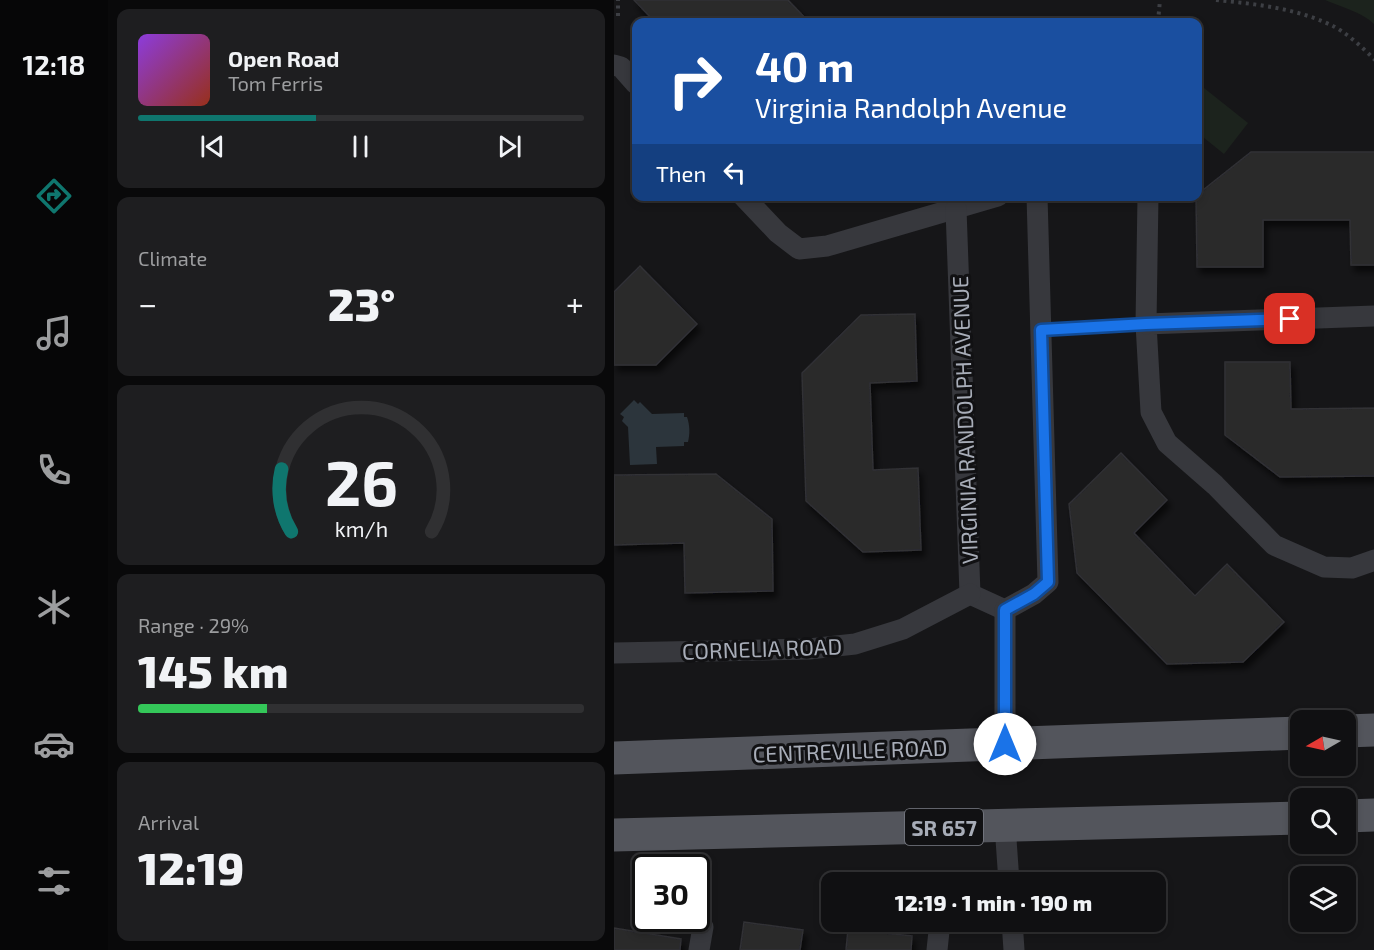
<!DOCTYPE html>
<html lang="en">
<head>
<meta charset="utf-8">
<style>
  :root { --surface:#101012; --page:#1e1e20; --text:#f1f3f6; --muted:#9c9d9f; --line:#303032; --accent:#0f766e }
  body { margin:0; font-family:"Exo 2",sans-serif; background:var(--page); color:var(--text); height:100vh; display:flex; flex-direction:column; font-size:22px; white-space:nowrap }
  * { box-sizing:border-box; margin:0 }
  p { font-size:20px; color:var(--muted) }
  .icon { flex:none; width:33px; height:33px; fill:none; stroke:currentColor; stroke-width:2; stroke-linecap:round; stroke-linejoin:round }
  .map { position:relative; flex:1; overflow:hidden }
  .panel { display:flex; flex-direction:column; gap:9px; padding:9px; background:#09090a; width:506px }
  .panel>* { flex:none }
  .hud { position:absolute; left:18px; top:18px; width:570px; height:183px; border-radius:12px; box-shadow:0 3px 9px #0003,0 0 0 2px var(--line); background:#1a4fa0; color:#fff; overflow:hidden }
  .needle { width:39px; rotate:261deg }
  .tools { position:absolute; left:676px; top:710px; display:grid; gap:12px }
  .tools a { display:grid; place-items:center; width:66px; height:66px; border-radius:12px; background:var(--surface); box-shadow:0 3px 9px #0003,0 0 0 2px var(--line); font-size:30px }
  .speed { position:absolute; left:18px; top:854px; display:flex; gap:12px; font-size:30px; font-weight:700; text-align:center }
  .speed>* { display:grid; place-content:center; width:78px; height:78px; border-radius:50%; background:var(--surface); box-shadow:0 3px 9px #0003,0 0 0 2px var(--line); line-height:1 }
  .speed .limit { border:3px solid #111; border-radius:9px; background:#fff; color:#111 }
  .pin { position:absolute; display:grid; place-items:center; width:51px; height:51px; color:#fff; margin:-26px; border-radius:12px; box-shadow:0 3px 9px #0006 }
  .me { position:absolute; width:66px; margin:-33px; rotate:0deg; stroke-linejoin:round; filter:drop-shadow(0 0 4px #0008) }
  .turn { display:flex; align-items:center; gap:21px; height:126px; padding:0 24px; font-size:27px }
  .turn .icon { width:78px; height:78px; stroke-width:2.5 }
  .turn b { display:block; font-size:42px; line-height:51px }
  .then { display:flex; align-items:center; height:57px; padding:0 24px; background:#0003; gap:12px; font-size:22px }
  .big { font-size:45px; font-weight:800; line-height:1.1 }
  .panel .widget { flex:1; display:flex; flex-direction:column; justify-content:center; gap:9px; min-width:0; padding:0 21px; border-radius:12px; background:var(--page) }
  .panel .dial { align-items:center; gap:0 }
  .dial svg { height:156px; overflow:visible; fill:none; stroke:var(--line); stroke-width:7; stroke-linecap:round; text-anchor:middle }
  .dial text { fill:var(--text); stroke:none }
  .song { display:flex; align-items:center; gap:18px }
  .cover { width:72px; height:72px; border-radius:9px; background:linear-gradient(135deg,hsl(270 70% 55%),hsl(10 70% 35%)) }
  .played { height:6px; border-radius:3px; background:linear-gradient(90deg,var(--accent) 40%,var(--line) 40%) }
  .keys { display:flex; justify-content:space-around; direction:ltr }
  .heat { display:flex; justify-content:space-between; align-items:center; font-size:33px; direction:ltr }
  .charge { height:9px; border-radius:4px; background:linear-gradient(90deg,#34c759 29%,var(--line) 0) }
  .trip { position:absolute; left:207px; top:872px; width:345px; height:60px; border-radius:12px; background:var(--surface); box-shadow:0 3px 9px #0003,0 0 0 2px var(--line); font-weight:800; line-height:60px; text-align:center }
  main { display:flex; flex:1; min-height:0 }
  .tab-bar { display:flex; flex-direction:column; width:108px; justify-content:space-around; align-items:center; background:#060607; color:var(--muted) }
  .tab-bar .icon { width:42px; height:42px }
  .tab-bar .selected { color:var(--accent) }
  .tab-bar b { font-size:27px; color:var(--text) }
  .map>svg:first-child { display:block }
</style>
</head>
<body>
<main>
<nav class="tab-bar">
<b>12:18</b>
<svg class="icon selected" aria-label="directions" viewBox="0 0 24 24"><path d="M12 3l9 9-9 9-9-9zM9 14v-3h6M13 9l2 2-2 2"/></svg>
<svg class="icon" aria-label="music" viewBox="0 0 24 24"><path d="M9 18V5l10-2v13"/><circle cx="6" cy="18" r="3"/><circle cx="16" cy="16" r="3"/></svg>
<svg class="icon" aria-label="phone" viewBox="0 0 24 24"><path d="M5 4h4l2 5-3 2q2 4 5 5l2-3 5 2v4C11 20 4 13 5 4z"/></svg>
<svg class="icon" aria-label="climate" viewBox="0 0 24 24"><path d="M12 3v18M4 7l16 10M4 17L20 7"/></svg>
<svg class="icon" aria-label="car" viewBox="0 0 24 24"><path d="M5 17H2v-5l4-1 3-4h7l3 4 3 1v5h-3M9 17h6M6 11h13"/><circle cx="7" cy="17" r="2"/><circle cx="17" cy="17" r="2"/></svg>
<svg class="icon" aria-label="filters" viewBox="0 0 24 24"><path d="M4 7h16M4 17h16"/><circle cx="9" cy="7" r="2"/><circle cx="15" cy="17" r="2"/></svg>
</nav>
<section class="panel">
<div class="widget">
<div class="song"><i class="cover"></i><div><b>Open Road</b><p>Tom Ferris</p></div></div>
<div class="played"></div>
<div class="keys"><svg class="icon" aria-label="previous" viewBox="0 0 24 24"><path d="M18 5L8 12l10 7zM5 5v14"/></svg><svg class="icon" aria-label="pause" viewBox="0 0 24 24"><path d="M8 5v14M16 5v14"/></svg><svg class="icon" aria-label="next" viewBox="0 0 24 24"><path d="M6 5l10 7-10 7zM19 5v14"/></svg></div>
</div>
<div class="widget"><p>Climate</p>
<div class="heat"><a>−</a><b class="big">23°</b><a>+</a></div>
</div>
<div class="widget dial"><svg viewBox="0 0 100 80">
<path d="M14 69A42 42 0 1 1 86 69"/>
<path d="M14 69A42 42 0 0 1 9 37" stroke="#0f766e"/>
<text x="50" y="56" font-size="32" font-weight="700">26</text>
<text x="50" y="72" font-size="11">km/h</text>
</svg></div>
<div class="widget"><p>Range · 29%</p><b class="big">145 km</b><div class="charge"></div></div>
<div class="widget"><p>Arrival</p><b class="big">12:19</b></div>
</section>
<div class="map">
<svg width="761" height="950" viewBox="0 0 761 950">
  <defs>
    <filter id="shadow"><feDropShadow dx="3.5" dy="6" stdDeviation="3" flood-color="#0009"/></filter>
  </defs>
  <rect width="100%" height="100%" fill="#161618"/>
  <!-- green -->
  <g fill="#1c231d">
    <path d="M711 0H760V24C748 12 727 7 711 0Z"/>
    <polygon points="590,88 634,123 610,154 584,133 584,97"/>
  </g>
  <!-- water -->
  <path fill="#2c353c" d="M20 400 24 404 26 402 38 414 70 413V417H73C76 426 76 434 74 442H70V446L42 447 43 464 16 465 14 427 8 421 10 417 6 414Z"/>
  <!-- building -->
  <g fill="#29292c" stroke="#303034" stroke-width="1.5" filter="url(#shadow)">
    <polygon points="20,0 174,0 195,22 41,22"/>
    <polygon points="637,152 761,152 761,265 737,265 736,220 649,220 649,267 583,267 582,196 584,194"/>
    <polygon points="26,266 83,324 42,365 0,365 0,292"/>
    <polygon points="301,314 303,381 256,383 259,470 304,468 307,550 249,552 192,501 188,373 247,315"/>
    <polygon points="611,362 676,362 677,409 761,408 761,476 666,477 611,435"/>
    <polygon points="507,453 553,500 520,533 581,596 613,564 670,622 629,662 553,664 463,573 455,504"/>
    <polygon points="102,474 158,519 159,591 71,593 70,543 0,545 0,475"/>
    <polygon points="130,922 189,930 186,950 126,950"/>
    <polygon points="0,928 67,939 66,950 0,950"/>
    <polygon points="234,929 298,936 297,950 232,950"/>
  </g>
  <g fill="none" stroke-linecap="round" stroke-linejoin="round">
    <!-- path -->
    <g stroke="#3d3f44" stroke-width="4" stroke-dasharray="3 4.5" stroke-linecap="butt">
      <path d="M602 0C641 4 681 8 717 25 732 32 749 48 761 60"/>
      <polyline points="4,16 4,0"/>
      <polyline points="544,22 546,0"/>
    </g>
    <!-- lane -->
    <polyline stroke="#37383d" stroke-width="10" points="427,331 532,324"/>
    <!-- street -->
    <g stroke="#37383d" stroke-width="21">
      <polyline points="0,65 7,67 22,84"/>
      <polyline points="129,196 164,233 185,249 213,246 384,196"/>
      <polyline points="342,209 356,594 391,610"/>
      <polyline points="761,316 532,324 537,412 553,443 601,485 660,545 710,567 738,568 761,560"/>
      <polyline points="532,324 534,196"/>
      <polyline points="391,610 420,594 434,582 423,196"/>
      <polyline points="0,653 195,649 241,644 289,629 356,594"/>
      <polyline points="391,744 391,610"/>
      <polyline points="391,825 395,882"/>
      <polyline points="398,921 400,950"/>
      <polyline points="85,950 89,927"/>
      <polyline points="323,950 325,931"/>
    </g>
    <!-- primary -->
    <g stroke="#53555c" stroke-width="33">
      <polyline points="732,731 761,730"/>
      <polyline points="0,758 687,733"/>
      <polyline points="732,816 761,815"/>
      <polyline points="0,835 687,818"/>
    </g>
  </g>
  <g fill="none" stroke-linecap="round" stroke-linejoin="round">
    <defs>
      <polyline id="route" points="391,744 391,610 420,594 434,582 427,330 532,324 676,319"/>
    </defs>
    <!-- route casing -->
    <use href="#route" stroke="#114b97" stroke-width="15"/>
    <!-- route -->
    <use href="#route" stroke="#1a73e8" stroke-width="10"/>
  </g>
  <g text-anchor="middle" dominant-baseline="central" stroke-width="6" stroke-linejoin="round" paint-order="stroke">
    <!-- shield labels -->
    <rect fill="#111113" stroke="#7b7e86" stroke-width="1.5" x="291" y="809" width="78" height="36" rx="4.5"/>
    <g font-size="21" font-weight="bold" fill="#a8adb8">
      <text x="330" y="827">SR 657</text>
    </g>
    <!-- street labels -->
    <g font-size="22" fill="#a8adb8" stroke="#111113">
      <text transform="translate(350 420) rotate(-92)">VIRGINIA RANDOLPH AVENUE</text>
      <text transform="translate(148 648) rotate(-2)">CORNELIA ROAD</text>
      <text transform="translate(236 750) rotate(-2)">CENTREVILLE ROAD</text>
    </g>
  </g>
</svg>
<div class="tools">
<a><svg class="needle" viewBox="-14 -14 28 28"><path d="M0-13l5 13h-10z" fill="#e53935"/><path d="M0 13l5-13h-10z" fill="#9c9d9f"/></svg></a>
<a><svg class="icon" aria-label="search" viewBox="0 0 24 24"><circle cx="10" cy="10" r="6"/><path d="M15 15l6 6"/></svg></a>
<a><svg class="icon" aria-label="layers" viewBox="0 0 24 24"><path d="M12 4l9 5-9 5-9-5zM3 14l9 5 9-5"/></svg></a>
</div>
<div class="speed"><div class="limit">30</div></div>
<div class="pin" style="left:676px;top:319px;background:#d93025"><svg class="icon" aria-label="arrive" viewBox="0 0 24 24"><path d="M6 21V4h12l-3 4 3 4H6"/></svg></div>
<svg class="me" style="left:391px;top:744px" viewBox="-20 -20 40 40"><circle r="19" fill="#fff"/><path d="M0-13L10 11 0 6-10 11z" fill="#1a73e8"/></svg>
<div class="trip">12:19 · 1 min · 190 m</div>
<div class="hud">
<div class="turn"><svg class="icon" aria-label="right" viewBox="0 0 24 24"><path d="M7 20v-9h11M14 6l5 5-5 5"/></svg><div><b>40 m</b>Virginia Randolph Avenue</div></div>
<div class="then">Then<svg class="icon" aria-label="left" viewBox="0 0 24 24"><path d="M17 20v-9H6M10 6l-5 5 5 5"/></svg></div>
</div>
</div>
</main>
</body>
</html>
